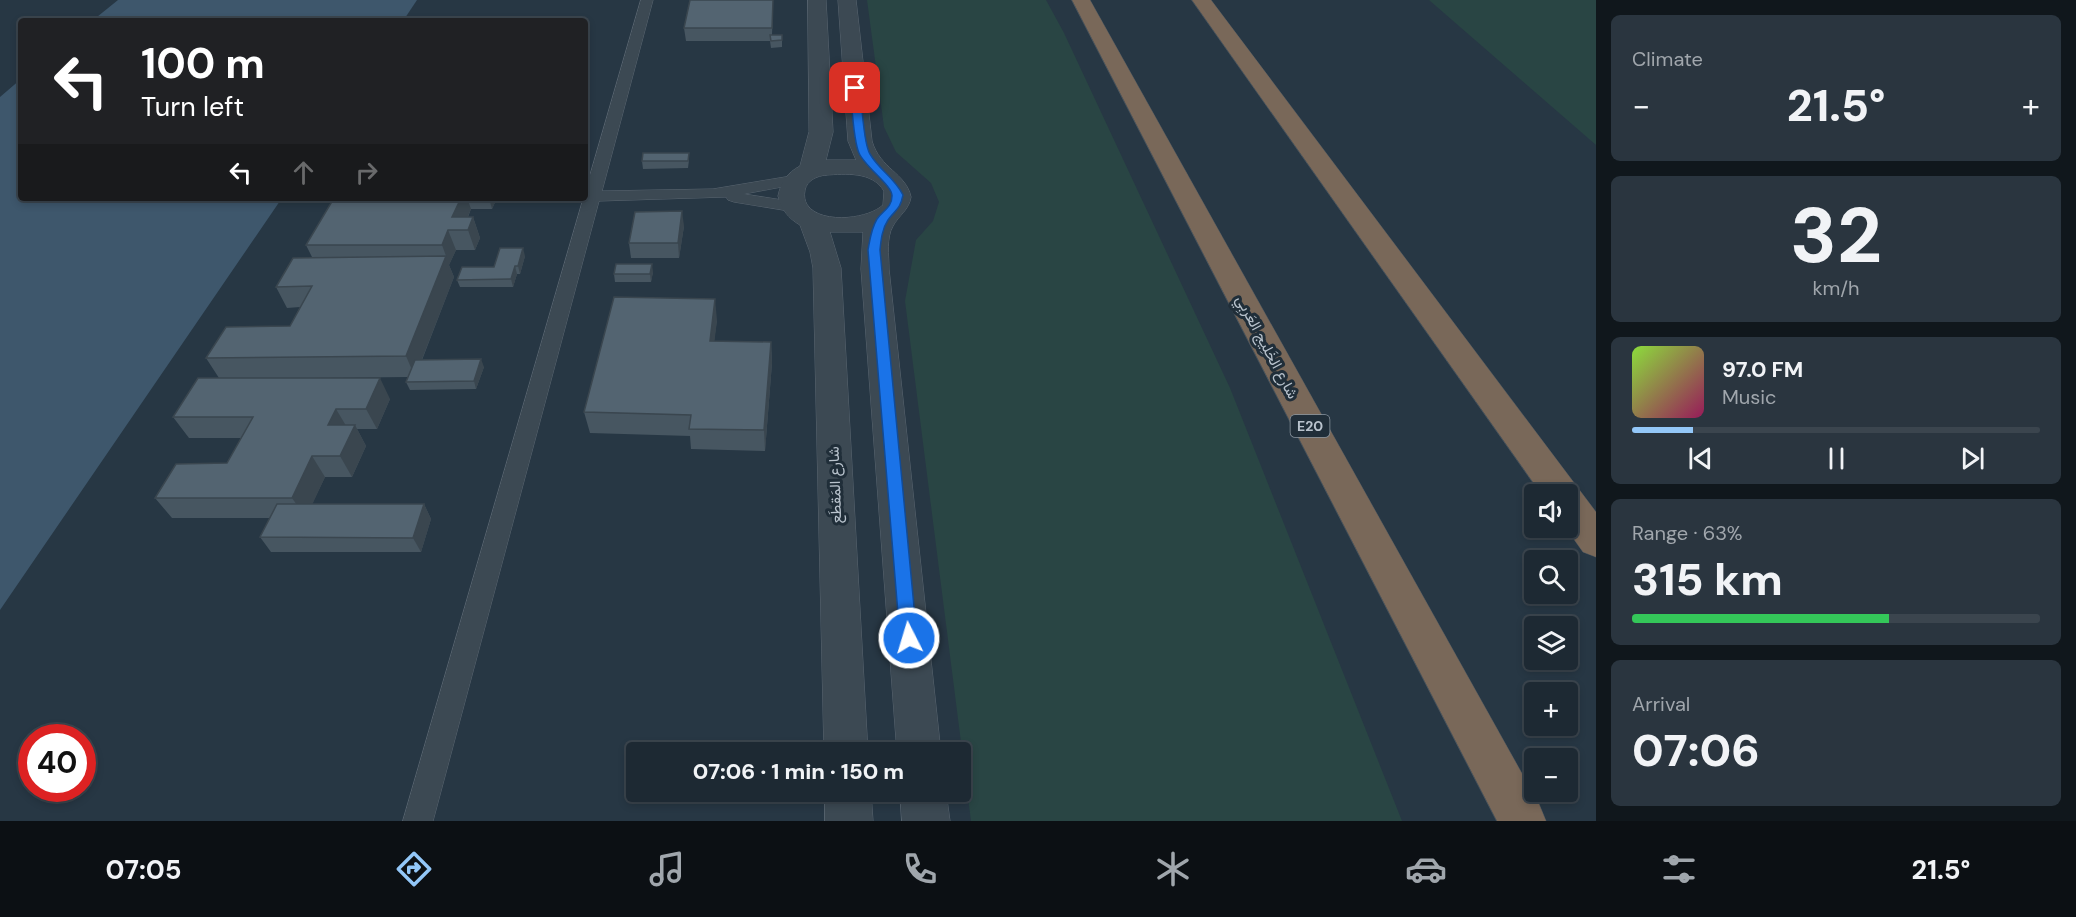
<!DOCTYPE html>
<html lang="en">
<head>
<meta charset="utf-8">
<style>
  :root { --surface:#1d2933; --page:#2a353f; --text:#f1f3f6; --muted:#a0a6ac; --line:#3b454e; --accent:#93c7f8 }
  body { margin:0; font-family:"DM Sans",Vazirmatn,sans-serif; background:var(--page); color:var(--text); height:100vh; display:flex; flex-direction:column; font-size:22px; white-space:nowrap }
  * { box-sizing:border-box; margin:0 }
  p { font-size:20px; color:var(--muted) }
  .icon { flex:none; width:33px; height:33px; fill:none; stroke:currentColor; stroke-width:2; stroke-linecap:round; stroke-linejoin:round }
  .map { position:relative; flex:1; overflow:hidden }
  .details { display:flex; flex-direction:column; gap:15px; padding:15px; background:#10171c; width:480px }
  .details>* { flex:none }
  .hud { position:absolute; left:18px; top:18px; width:570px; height:183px; border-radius:6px; box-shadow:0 3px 9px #0003,0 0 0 2px var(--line); background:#202124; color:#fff; overflow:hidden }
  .buttons { position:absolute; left:1524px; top:484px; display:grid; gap:12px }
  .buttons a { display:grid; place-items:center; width:54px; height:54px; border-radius:6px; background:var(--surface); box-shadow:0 3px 9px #0003,0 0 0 2px var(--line); font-size:30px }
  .speed { position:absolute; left:18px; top:724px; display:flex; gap:12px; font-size:30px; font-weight:700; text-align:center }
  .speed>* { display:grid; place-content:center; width:78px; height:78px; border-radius:50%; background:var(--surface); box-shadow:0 3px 9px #0003,0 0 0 2px var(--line); line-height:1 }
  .speed .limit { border:9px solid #d22; background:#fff; color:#111 }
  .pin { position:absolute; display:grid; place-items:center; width:51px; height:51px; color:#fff; margin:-26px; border-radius:12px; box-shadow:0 3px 9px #0006 }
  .me { position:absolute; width:66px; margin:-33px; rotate:355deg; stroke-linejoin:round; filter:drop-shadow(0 0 4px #0008) }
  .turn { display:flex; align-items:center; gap:21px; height:126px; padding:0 24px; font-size:27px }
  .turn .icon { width:78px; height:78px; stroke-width:2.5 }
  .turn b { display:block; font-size:42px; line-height:51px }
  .lanes { display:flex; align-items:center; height:57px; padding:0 24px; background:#0003; justify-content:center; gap:30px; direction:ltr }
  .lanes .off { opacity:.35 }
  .big { font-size:45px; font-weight:800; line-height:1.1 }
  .details .widget { flex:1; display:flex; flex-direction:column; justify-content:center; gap:9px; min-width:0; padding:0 21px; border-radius:9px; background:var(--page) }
  .details .dial { align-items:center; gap:0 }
  .dial b { font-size:78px; line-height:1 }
  .song { display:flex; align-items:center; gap:18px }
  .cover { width:72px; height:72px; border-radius:9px; background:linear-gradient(135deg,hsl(90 70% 55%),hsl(330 70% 35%)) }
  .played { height:6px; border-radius:3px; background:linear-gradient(90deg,var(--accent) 15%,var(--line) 15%) }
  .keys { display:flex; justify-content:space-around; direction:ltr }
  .heat { display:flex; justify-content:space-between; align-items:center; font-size:33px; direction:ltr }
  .charge { height:9px; border-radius:4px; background:linear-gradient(90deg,#34c759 63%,var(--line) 0) }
  .trip { position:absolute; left:626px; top:742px; width:345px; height:60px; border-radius:6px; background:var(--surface); box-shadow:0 3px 9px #0003,0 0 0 2px var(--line); font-weight:800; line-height:60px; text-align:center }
  .dock { display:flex; height:96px; justify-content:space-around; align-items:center; background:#0c1014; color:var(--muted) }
  .dock .icon { width:42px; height:42px }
  .dock .on { color:var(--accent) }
  .dock b { font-size:27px; color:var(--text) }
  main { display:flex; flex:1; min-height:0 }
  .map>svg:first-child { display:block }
</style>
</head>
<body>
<main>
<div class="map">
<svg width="1596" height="821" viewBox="0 0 1596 821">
  <rect width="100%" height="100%" fill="#273744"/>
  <!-- green -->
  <g fill="#294544">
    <polygon points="867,0 1046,0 1064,33 1230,388 1402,821 971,821 905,301 916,240 933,221 939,202 931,183 896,152 884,127"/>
    <polygon points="1429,0 1596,0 1596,145"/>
  </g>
  <!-- water -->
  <g fill="#3e576c">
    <polygon points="118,0 417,0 403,21 92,21"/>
    <polygon points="21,79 21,198 282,198 0,610 0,97"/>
  </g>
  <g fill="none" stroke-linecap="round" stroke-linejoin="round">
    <defs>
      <polygon id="service" points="641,0 653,0 602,191 713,189 797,175 805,180 803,183 744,194 795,202 803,207 795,212 734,202 728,200 726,197 599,201 433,821 403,821"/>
      <g id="tertiary">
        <path d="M808 0H826L833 132 826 160H856L848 141 838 0H856L872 141C880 169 906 173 911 197 909 210 899 215 893 226 886 238 889 255 889 269L941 753H897L861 269 863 232H830L841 268 868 753H824L813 268 810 252 800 225C788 218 782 210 778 196 781 182 787 173 800 166L809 132ZM826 175C846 174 872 171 884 191L883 205C864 223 798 225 805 190 807 180 817 176 826 175Z"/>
        <polygon points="825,792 871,792 873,821 825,821"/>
        <polygon points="900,792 946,792 950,821 902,821"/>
      </g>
      <g id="motorway">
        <polygon points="1072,0 1090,0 1539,804 1546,821 1497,821"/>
        <polygon points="1192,0 1211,0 1596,512 1596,557 1583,552 1566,528 1568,495 1542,495"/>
      </g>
    </defs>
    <!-- service casing -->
    <use href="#service" stroke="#5a6671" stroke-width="1"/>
    <!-- tertiary casing -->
    <use href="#tertiary" stroke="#5a6671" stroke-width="1"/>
    <!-- motorway casing -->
    <use href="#motorway" stroke="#46535e" stroke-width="1"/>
    <!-- service -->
    <use href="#service" fill="#3c4953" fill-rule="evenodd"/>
    <!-- tertiary -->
    <use href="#tertiary" fill="#3c4953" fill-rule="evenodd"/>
    <!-- motorway -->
    <use href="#motorway" fill="#796859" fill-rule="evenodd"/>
  </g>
  <!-- wall -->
  <g fill="#475661">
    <polygon points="773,9 772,35 782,35 782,47 771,48 770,41 686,41 684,28"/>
    <polygon points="689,153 689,160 688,168 643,169 642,161"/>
    <polygon points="334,198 497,198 492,209 471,209 468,217 473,217 480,238 475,250 456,250 449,265 454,277 422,360 484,367 476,389 410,390 406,382 408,377 313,378 390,399 377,429 357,429 366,446 352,477 325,477 312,504 424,504 431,519 421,552 271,552 260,537 270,518 172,518 155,498 227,463 241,438 189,438 173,417 219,378 206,358 290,326 300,307 287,308 276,287 312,257 306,245"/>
    <polygon points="522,198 545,198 544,200 523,200"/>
    <polygon points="684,226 679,258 631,258 629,243"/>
    <polygon points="525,256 520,274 517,274 513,287 460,287 457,280"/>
    <polygon points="653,272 651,282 615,282 614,274"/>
    <polygon points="717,320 714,341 771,342 772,363 765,451 691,449 690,436 590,433 584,412"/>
  </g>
  <!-- shaded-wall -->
  <g fill="#3a464f">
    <polygon points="461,198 467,198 471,209 462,230 452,217"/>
    <polygon points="489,198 497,198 492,209"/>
    <polygon points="682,211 684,226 679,258 678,243"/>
    <polygon points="473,217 480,238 475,250 468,230"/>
    <polygon points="448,230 456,250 449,265 454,277 415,377 406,356 446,256 442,245"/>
    <polygon points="523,248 525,256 520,274 518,266"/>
    <polygon points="652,264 653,272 651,282 650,274"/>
    <polygon points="515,266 517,274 513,287 511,279"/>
    <polygon points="715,299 717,320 712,362 710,341"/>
    <polygon points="771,342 772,363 765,451 764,430"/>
    <polygon points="481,359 484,367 476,389 474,381"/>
    <polygon points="380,378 390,399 377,429 366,409"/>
    <polygon points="336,409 348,429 328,425"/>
    <polygon points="355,425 366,446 352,477 340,456"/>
    <polygon points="312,456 325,477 306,518 292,498"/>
    <polygon points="424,504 431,519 421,552 413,538"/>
  </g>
  <!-- building -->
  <g fill="#536471" stroke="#3a464f" stroke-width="1.5">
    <polygon points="690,0 773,0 772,28 684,28"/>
    <polygon points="770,35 782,35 782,40 771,41"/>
    <polygon points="643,153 689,153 688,161 642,161"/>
    <polygon points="334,198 461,198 452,217 473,217 468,230 448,230 442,245 306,245"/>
    <polygon points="682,211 678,243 629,243 635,212"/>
    <polygon points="500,248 523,248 518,266 515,266 511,279 457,280 462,267 494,267"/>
    <polygon points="446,256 406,356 206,358 226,327 290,326 312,286 276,287 293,258"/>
    <polygon points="616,264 652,264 650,274 614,274"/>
    <polygon points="614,297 715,299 710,341 771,342 764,430 689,429 691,415 584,412"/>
    <polygon points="481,359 474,381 406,382 415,360"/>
    <polygon points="198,378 380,378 366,409 336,409 328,425 355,425 340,456 312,456 292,498 155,498 176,464 227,463 253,417 173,417"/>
    <polygon points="277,504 424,504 413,538 260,537"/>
  </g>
  <!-- route -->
  <path fill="#1a73e8" stroke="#114b97" stroke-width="1.5" d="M855 85 860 88C862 102 863 143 870 154 880 171 894 177 903 195 900 210 896 209 888 220 882 229 881 240 880 250L917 638 915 643 909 645 903 643 900 638 868 250C870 239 871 229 877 219 882 211 892 208 892 196 893 186 865 167 859 153 853 140 852 103 850 88Z"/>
  <g text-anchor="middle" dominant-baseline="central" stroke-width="6" stroke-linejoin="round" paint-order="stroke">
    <!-- shield labels -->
    <rect fill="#202e39" stroke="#8b96a1" stroke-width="1.5" x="1290.5" y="415" width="39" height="22" rx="4.5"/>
    <g font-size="14" font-weight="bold" fill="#b9c3cd">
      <text x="1310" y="426">E20</text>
    </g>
    <!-- street labels -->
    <g font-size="15" fill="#b9c3cd" stroke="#202e39">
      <text transform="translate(1267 347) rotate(62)">شارع الخَلِيج العَربِي</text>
      <text transform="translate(835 485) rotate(-92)">شارع المَقطَع</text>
    </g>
  </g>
</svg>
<div class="buttons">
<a><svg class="icon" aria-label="sound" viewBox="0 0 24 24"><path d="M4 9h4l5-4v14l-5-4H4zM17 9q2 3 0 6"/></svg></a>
<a><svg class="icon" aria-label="search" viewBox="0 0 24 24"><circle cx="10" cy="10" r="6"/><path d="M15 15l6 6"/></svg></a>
<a><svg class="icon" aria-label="layers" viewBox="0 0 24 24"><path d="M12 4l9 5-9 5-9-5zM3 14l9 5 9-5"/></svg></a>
<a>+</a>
<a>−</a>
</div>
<div class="speed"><div class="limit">40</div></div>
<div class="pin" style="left:855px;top:88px;background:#d93025"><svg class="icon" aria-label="arrive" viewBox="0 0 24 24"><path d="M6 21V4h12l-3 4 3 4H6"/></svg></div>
<svg class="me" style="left:909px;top:638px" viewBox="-20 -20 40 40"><circle r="17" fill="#1a73e8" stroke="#fff" stroke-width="3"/><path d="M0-11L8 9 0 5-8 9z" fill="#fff"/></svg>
<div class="trip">07:06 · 1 min · 150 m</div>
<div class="hud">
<div class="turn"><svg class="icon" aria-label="left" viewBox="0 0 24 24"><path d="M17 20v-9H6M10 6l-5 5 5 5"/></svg><div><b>100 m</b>Turn left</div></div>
<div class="lanes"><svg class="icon" aria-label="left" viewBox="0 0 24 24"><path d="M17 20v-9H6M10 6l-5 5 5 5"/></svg><svg class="icon off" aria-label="ahead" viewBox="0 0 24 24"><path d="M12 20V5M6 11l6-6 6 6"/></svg><svg class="icon off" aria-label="right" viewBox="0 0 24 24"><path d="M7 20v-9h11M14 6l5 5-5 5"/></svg></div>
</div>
</div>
<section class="details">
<div class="widget"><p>Climate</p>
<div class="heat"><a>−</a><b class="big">21.5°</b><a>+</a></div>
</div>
<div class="widget dial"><b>32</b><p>km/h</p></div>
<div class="widget">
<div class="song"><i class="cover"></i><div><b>97.0 FM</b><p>Music</p></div></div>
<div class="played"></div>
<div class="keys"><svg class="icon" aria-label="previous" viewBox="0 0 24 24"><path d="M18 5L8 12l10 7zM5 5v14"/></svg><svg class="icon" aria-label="pause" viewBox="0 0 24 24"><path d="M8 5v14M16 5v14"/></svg><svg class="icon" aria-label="next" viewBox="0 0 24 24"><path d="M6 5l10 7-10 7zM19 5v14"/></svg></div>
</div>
<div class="widget"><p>Range · 63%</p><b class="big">315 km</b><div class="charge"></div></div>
<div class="widget"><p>Arrival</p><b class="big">07:06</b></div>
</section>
</main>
<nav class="dock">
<b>07:05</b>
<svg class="icon on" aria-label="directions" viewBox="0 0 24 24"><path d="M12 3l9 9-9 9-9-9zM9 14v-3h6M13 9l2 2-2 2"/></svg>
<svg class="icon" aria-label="music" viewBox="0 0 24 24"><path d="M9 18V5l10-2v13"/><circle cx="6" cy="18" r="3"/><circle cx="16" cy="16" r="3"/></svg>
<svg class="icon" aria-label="phone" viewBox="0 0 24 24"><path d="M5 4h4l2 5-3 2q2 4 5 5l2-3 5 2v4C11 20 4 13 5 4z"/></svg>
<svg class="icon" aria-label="climate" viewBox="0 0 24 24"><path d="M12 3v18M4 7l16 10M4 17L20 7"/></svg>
<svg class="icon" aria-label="car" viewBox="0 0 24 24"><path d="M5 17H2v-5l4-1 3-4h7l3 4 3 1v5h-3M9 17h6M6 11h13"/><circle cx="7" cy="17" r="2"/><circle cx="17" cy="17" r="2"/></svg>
<svg class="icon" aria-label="filters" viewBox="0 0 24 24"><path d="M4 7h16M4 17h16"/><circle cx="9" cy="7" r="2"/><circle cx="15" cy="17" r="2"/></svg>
<b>21.5°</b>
</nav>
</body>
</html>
